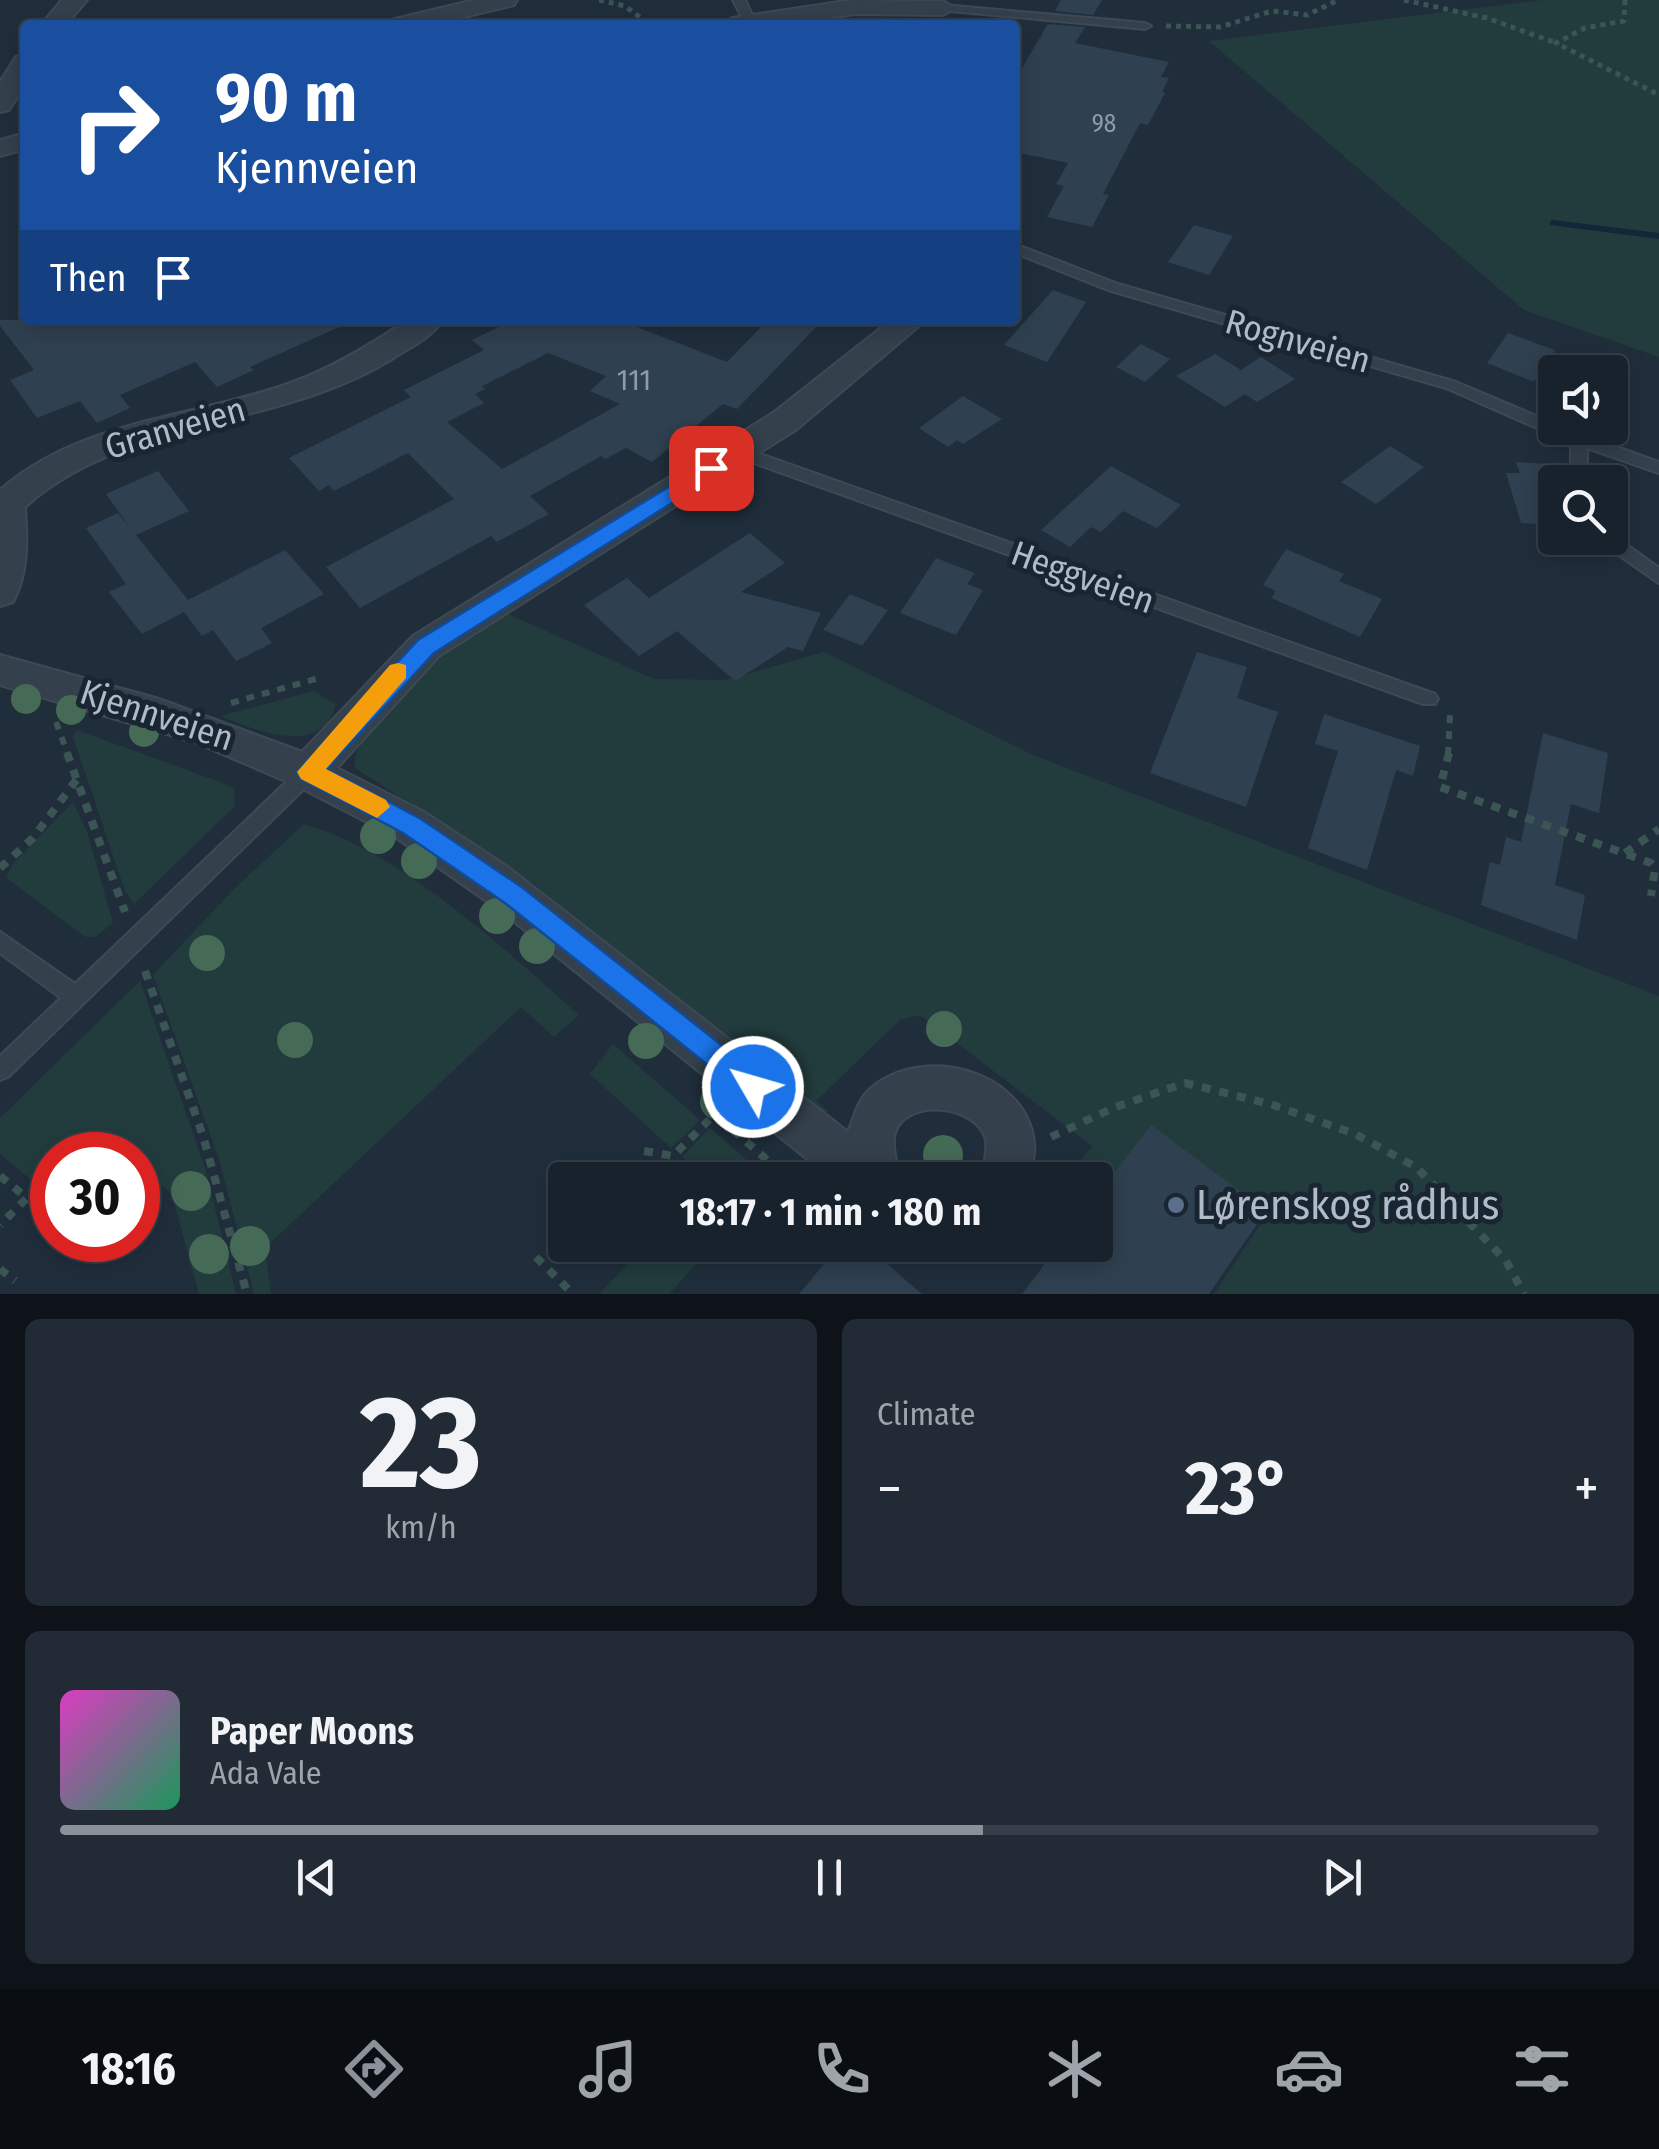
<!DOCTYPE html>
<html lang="en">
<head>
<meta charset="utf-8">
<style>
  :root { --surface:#18222d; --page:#212a35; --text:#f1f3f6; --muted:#9fa4aa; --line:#363f49; --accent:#8c9099 }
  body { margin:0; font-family:"Fira Sans Condensed",sans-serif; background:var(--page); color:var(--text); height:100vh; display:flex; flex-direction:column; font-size:38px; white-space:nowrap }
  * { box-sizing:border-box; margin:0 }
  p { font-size:32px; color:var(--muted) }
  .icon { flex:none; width:55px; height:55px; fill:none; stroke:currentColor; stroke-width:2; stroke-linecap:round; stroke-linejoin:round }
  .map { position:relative; height:1294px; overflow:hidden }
  .sheet { display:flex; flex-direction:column; gap:25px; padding:25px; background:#0d1319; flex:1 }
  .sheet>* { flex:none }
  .guide { position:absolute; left:20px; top:20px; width:1000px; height:305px; border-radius:10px; box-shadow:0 5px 25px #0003,0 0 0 2px var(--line); background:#1a4fa0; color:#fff; overflow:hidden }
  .tools { position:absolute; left:1538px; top:355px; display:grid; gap:20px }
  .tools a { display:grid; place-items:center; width:90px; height:90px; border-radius:10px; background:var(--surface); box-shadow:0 5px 25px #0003,0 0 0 2px var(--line); font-size:50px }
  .speed { position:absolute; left:30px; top:1132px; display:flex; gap:20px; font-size:50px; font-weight:700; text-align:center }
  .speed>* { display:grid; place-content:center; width:130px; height:130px; border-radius:50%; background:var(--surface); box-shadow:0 5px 25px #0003,0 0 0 2px var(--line); line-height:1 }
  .speed .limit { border:15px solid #d22; background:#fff; color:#111 }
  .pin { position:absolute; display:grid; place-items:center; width:85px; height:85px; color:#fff; margin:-42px; border-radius:20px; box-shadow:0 5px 15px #0006 }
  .me { position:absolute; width:110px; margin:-55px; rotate:308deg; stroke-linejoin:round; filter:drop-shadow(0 0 8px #0008) }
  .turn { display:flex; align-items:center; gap:35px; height:210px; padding:0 30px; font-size:45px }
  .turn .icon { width:130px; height:130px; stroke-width:2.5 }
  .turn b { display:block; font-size:70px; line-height:85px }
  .then { display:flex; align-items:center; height:95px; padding:0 30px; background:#0003; gap:20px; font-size:38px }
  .big { font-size:75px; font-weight:700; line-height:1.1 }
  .sheet .card { flex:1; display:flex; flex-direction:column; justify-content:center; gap:15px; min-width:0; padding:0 35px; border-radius:15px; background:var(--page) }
  .sheet .dial { align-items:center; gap:0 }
  .dial b { font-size:130px; line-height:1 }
  .song { display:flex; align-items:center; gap:30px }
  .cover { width:120px; height:120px; border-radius:15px; background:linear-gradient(135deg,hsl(310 70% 55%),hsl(150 70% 35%)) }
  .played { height:10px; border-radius:5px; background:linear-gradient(90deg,var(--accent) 60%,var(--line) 60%) }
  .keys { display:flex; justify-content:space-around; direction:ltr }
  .heat { display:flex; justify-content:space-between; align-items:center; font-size:55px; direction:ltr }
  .sheet .tiles { flex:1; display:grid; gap:25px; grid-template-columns:1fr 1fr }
  .card:last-child { grid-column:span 2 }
  .trip { position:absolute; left:548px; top:1162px; width:565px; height:100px; border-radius:10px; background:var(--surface); box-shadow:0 5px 25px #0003,0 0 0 2px var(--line); font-weight:700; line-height:100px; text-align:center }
  .tab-bar { display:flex; height:160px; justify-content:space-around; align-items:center; background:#0a0e12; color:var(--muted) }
  .tab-bar .icon { width:70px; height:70px }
  .tab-bar .current { color:var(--accent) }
  .tab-bar b { font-size:45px; color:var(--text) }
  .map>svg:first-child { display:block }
</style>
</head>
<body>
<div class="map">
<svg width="1659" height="1294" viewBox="0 0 1659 1294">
  <rect width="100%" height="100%" fill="#202e3c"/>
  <!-- green -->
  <g fill="#223c3d">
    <polygon points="1543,0 1659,0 1659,357 1524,310 1209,41"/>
    <path d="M501 611 654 679 726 680 824 652 1033 755 1659 996V1294H1214L1264 1219 1149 1130 1095 1199V1180H1065L1092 1146 920 1015 900 1020 816 1101 828 1111 821 1119 534 884 355 768C348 726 467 636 501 611Z"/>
    <path d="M314 691 336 705C320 759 253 729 220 716Z"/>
    <polygon points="77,730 220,782 234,788 235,806 134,904 125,891 73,736"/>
    <polygon points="73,802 87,832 113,923 95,937 86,937 6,878 12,865"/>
    <path d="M304 824C398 850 506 950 579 1015L554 1037 521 1007 265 1248 271 1294H254L219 1159 153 975 234 889Z"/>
    <polygon points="140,981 205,1168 236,1294 199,1294 172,1195 138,1162 138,1155 128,1155 110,1141 96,1155 52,1155 52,1197 0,1154 0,1118"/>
    <polygon points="613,1044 700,1120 671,1148 590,1074"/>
    <polygon points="710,1128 770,1180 707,1180 682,1157"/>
    <polygon points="646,1245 713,1245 669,1294 599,1294"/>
  </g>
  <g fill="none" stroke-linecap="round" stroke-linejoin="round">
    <!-- stream -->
    <polygon fill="#13263a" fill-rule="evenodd" points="1553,220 1659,233 1659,239 1550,225 1550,221"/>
  </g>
  <!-- building -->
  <g fill="#2f4050" fill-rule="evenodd">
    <polygon points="1061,0 1102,0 1093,15 1055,11"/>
    <polygon points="1048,24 1085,27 1075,43 1169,62 1161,77 1169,78 1162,92 1165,93 1148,125 1140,123 1103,194 1109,195 1092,227 1047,217 1064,186 1056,184 1068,163 1015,152 1015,80"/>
    <polygon points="1194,225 1233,236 1209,275 1168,262"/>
    <polygon points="1053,290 1086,302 1047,362 1004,345"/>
    <polygon points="0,320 355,320 250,367 254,370 217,387 195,362 120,395 130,408 97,423 80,401 37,418 10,380 34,370 0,326"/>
    <path d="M513 320H619L727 362 768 320H823L737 409 723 404 652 462 626 448 605 459 601 456 530 496 549 514 497 542 491 536 360 608 326 567 454 499 408 453 334 491 329 485 319 491 289 458 411 397 404 390 484 350 472 340ZM548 353 606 376 590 391 620 404 502 469 447 422 484 403 475 394 485 389 482 386Z"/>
    <polygon points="1508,333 1555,350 1534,382 1487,363"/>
    <polygon points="1141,344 1170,359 1145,382 1116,367"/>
    <polygon points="1215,354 1241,370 1261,357 1295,379 1257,402 1245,394 1225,407 1176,376"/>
    <polygon points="963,396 1002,419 963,444 957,440 948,447 919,428"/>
    <polygon points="1390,446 1424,467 1376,504 1341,482"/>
    <polygon points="1516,462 1550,464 1558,482 1555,525 1521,523 1506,473 1520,473"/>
    <polygon points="1111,466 1181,505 1157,528 1123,511 1101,532 1091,527 1070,547 1041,530"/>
    <polygon points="158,471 189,511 136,535 188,600 285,550 324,594 261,628 272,643 236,661 213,630 202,636 184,612 142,634 109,592 126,584 86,528 118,513 131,529 106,494"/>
    <polygon points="750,533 785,563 741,592 821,613 803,651 788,647 735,681 677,631 639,656 584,605 627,578 649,598"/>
    <polygon points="1286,549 1344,574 1339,581 1382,599 1360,637 1271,598 1276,591 1263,585"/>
    <polygon points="936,558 975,573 967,584 983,590 956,635 900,613"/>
    <polygon points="850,594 888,610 862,646 823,630"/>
    <polygon points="1197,652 1247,667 1237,698 1278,712 1246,807 1150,773"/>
    <polygon points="1324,714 1420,746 1413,776 1396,770 1367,870 1308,848 1338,751 1315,744"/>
    <polygon points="1543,733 1608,753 1599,813 1571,804 1555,885 1585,895 1577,940 1481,905 1490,862 1500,865 1506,837 1521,842"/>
    <polygon points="1151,1125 1266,1211 1209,1294 1022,1294 1059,1245 1095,1245 1095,1198"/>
    <polygon points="840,1245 865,1245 922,1294 799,1294"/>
  </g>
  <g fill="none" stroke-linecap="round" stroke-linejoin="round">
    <defs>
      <g id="lane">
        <polygon points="733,0 745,0 755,21 753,23 745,23"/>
        <polygon points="943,5 1145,23 1151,26 1145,29 939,10 939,6"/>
        <polygon points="1015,244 1118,284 1456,382 1555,424 1555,428 1564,428 1659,462 1659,473 1587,448 1587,482 1571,482 1571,443 1446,388 1108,290 1015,253"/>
        <polygon points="738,446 1435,694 1438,699 1435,704 1423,704 732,455 730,451"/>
        <polygon points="1610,533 1659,568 1659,583 1600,542 1598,538 1610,538"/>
        <polygon points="309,764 316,767 318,772 316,777 8,1077 0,1080 0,1056 61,998 0,953 0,932 75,984 302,767"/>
      </g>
      <g id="street">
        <polygon points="62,0 87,0 66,25 41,25"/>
        <polygon points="474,0 517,0 514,5 431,25 388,25 391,20"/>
        <polygon points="853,0 943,1 955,8 943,15 855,14 783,25 720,25 732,18"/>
        <polygon points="25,54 25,84 9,110 0,112 0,82 16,57"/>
        <polygon points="25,133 25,149 0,156 0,140"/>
        <path d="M407 320H443C433 336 411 347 395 357 280 430 126 416 25 507 27 539 29 572 13 602L0 606V490C81 420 189 418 285 385 329 370 369 346 407 320Z"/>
        <path d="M891 320H926L797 429 439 656 337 768 424 812 509 868 848 1132C853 1120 858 1100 868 1091 918 1043 1025 1068 1034 1142 1036 1153 1031 1169 1029 1180H981C983 1168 988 1152 986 1140 978 1105 906 1097 895 1133 891 1146 898 1166 900 1180H833L506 915 394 836 297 786 197 743 0 685V655L159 699 302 752 413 636 773 413Z"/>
      </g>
    </defs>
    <!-- lane casing -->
    <use href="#lane" stroke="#3d4955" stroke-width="4"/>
    <!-- street casing -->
    <use href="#street" stroke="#3d4955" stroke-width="4"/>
    <!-- path-far2 -->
    <g stroke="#3b5555" stroke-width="5" stroke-dasharray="5 5" stroke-linecap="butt">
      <polyline points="599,0 625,6 650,25"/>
      <polyline points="1404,0 1487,18 1556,43"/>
      <polyline points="1625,0 1624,21 1585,28 1556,43 1659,95"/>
      <polyline points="1166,26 1220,27 1272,11 1307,15 1338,0"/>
    </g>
    <!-- path-far1 -->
    <g stroke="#3b5555" stroke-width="6" stroke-dasharray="8 8" stroke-linecap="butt">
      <polyline points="231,703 319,678"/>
      <polyline points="56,722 68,755"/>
      <polyline points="1448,755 1450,715"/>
    </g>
    <!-- path -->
    <g stroke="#3b5555" stroke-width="8" stroke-dasharray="9 9" stroke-linecap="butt">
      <polyline points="67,753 125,912"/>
      <polyline points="1449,753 1440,787 1651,863 1655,868 1651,896"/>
      <polyline points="1625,853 1659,829"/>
      <polyline points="0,868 33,838 77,779"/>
      <polyline points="145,971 203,1136 247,1294"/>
      <polyline points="733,1130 790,1180"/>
      <polyline points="1051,1137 1113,1108 1185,1083 1270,1104 1355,1134 1416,1167 1506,1261 1524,1294"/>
      <polyline points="644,1151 673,1156 715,1114"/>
      <polyline points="0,1176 27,1198 0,1225"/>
      <polyline points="536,1257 573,1294"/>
      <polyline points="0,1269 15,1281"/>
    </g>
    <!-- lane -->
    <use href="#lane" fill="#34404c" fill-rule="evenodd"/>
    <!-- street -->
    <use href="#street" fill="#34404c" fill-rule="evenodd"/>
  </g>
  <!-- trees -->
  <g fill="#456a56">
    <circle cx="26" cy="699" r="15"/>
    <circle cx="71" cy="710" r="15"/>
    <circle cx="144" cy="732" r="15"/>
    <circle cx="378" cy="836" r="18"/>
    <circle cx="419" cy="861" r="18"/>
    <circle cx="497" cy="916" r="18"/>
    <circle cx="537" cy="946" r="18"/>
    <circle cx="207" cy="953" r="18"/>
    <circle cx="944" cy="1029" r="18"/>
    <circle cx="295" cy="1040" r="18"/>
    <circle cx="646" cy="1041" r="18"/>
    <circle cx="718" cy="1102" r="18"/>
    <circle cx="943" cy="1155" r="20"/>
    <circle cx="191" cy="1191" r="20"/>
    <circle cx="250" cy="1246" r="20"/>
    <circle cx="209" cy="1254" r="20"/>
  </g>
  <!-- route -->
  <polygon fill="#1a73e8" stroke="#114b97" stroke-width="2.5" points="711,461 721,468 718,474 434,653 327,769 421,819 523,888 763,1078 767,1087 763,1097 753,1101 505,903 403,833 301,779 297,772 418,640"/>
  <!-- slow -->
  <polygon fill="#f59e0b" points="398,663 406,665 406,678 326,769 386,800 390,807 377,818 301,779 297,772 390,665"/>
  <!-- markers -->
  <circle fill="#5c6f8a" stroke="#192531" stroke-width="4" cx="1176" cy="1205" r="10"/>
  <g text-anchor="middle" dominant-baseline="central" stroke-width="10" stroke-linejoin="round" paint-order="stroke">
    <!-- far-number labels -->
    <g font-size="25" fill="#8e9ba9">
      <text x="1104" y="124">98</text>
    </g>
    <!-- number labels -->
    <g font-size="30" fill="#8e9ba9">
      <text x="634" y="380">111</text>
    </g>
    <!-- street labels -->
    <g font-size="35" fill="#afbbc8" stroke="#192531">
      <text transform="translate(1298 341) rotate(16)">Rognveien</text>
      <text transform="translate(175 428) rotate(-16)">Granveien</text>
      <text transform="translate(1083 577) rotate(20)">Heggveien</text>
      <text transform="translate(157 715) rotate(18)">Kjennveien</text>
    </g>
    <!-- near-poi labels -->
    <g font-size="42" fill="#afbbc8" stroke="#192531" text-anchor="start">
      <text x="1196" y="1205">Lørenskog rådhus</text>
    </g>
  </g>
</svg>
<div class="tools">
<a><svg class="icon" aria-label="sound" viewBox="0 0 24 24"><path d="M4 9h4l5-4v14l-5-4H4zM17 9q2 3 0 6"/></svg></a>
<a><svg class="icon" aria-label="search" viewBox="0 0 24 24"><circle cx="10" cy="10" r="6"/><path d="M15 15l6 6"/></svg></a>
</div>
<div class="speed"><div class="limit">30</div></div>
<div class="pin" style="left:711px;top:468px;background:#d93025"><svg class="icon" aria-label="arrive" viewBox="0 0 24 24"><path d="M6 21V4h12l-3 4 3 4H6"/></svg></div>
<svg class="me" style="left:753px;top:1087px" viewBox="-20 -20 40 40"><circle r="17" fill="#1a73e8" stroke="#fff" stroke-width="3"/><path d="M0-11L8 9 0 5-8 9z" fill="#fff"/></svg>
<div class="trip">18:17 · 1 min · 180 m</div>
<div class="guide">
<div class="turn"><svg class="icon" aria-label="right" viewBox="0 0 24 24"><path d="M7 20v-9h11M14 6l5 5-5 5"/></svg><div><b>90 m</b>Kjennveien</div></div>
<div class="then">Then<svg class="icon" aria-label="arrive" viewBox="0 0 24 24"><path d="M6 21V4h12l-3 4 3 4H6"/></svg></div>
</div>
</div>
<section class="sheet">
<div class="tiles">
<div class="card dial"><b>23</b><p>km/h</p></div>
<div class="card"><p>Climate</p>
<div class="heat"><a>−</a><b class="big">23°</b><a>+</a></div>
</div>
<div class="card">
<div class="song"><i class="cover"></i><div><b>Paper Moons</b><p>Ada Vale</p></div></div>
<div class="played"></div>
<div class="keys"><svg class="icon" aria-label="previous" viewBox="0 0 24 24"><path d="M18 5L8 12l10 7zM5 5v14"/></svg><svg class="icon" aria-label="pause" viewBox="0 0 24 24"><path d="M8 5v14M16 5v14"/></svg><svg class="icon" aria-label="next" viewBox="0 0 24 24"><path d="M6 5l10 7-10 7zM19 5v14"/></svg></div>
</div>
</div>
</section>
<nav class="tab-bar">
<b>18:16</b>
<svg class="icon current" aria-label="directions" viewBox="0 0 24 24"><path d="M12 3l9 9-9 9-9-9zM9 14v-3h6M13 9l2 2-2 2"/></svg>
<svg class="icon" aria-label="music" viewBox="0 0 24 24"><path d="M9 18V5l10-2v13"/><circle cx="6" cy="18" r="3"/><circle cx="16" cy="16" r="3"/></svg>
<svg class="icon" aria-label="phone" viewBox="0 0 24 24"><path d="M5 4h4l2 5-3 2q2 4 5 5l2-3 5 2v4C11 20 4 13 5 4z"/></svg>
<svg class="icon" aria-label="climate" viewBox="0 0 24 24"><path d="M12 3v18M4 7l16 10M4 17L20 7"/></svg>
<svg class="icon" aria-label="car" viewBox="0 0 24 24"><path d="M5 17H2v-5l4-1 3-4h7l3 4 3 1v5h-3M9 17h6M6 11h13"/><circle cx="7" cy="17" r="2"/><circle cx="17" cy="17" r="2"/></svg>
<svg class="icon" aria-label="filters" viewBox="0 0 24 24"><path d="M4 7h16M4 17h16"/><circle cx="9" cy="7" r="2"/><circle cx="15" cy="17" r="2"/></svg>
</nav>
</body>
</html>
